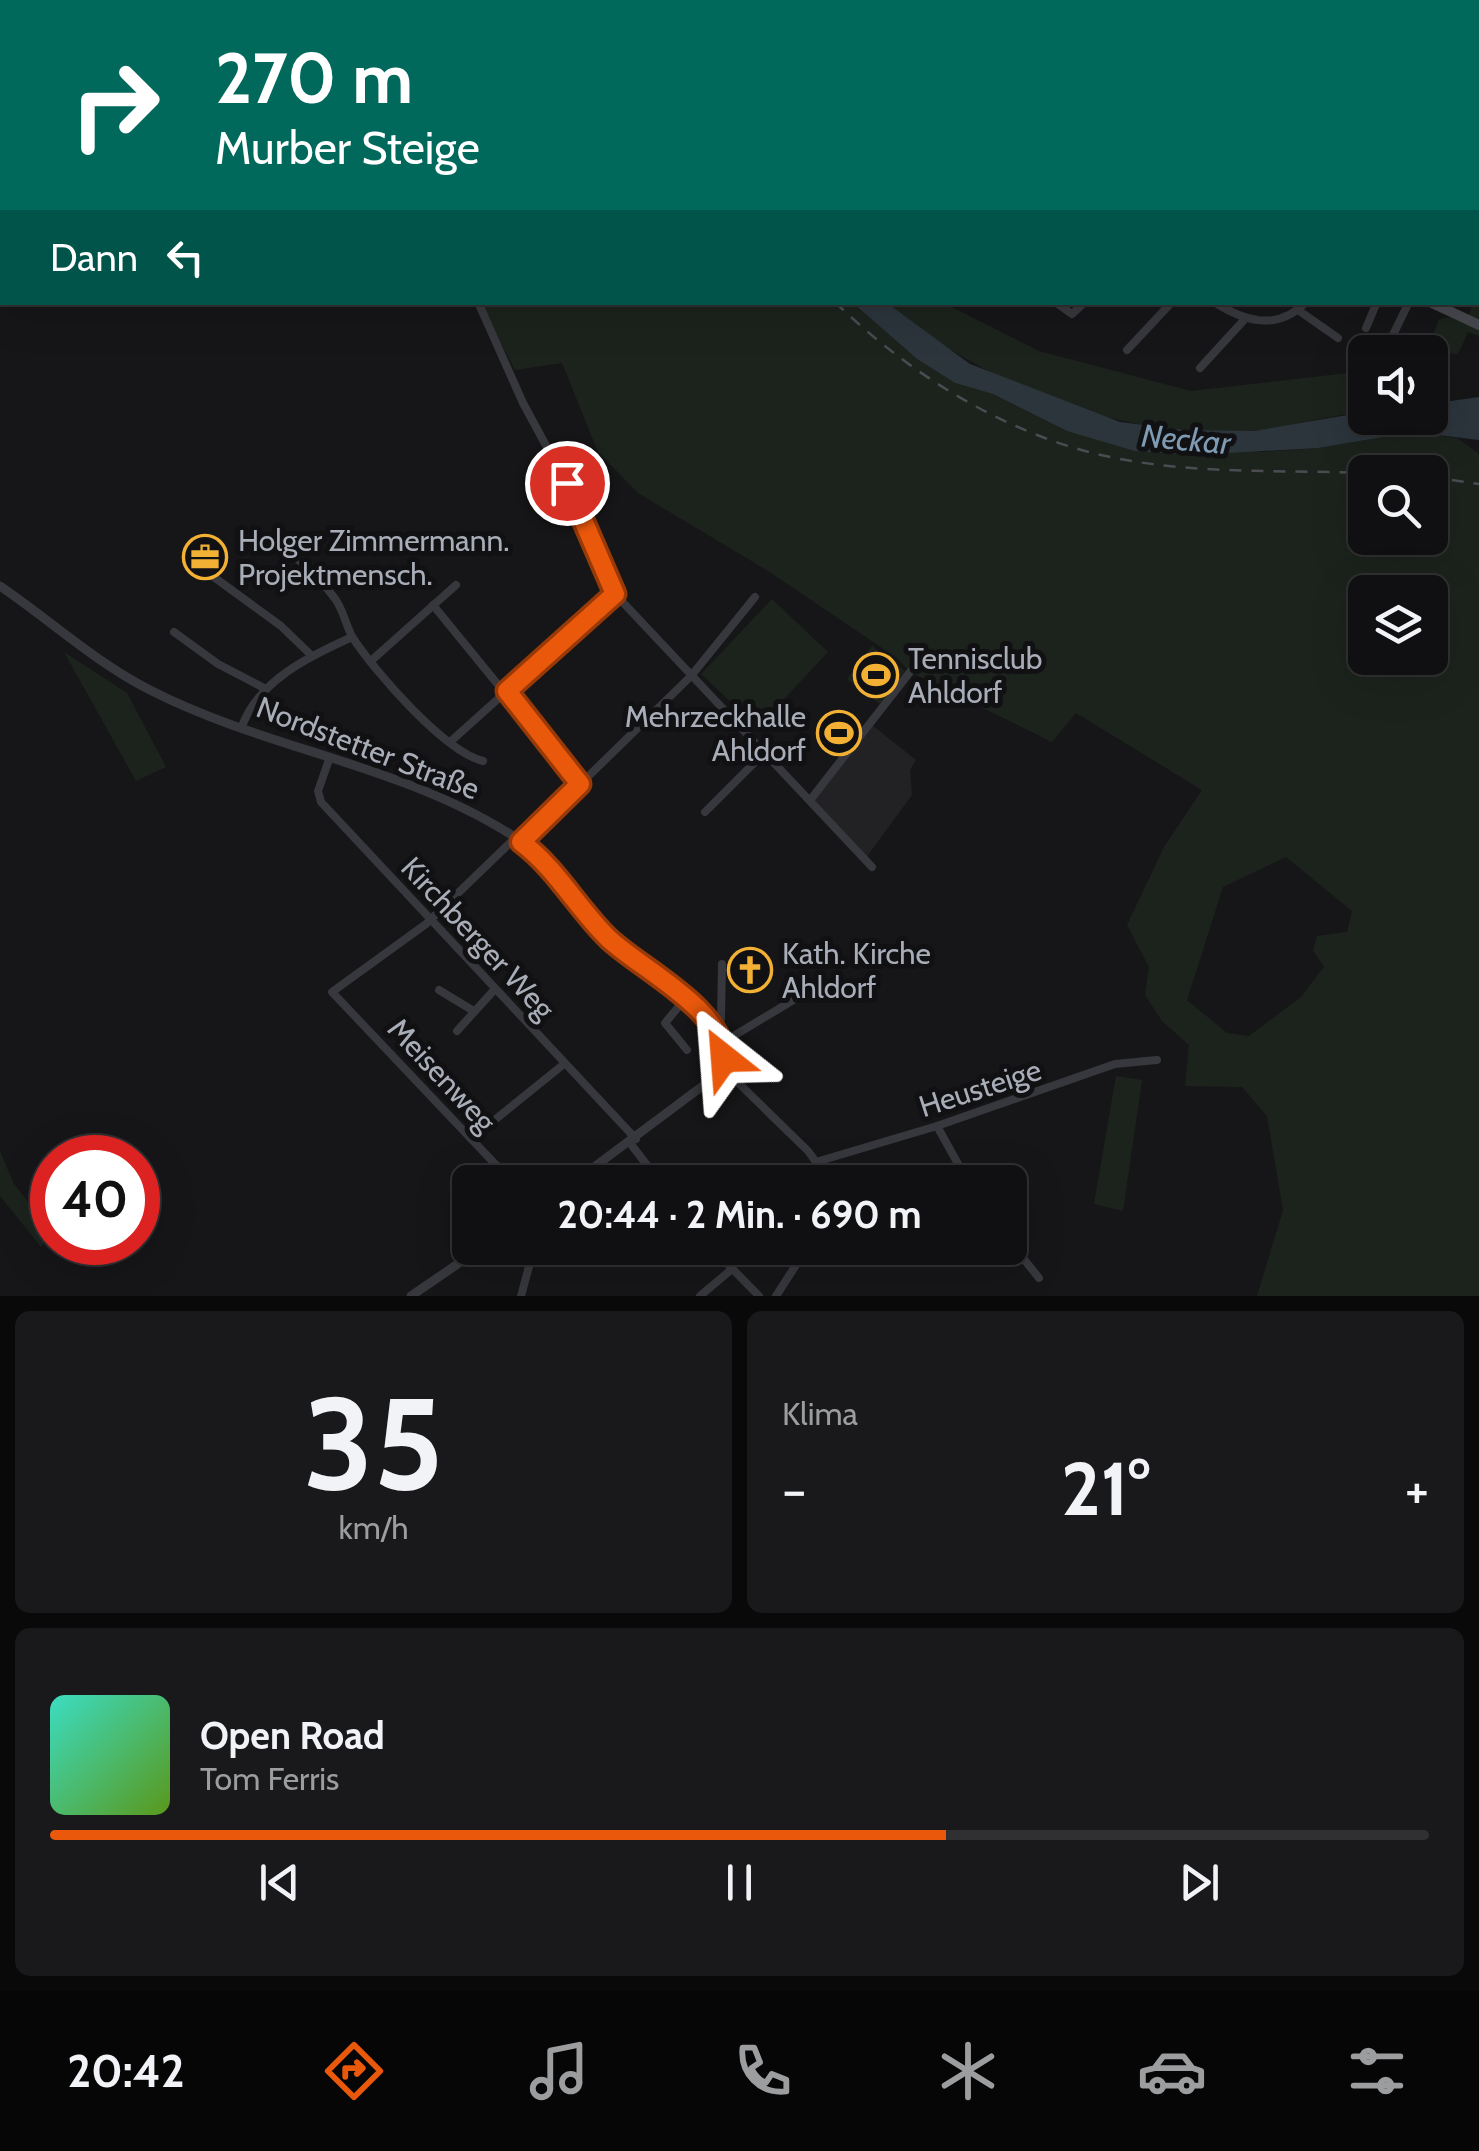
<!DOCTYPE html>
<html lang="de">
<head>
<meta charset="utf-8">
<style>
  :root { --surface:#101012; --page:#19191b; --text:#f1f3f6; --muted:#9c9d9f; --line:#303032; --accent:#ea580c }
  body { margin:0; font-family:Cabin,sans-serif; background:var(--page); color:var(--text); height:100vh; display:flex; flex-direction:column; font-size:38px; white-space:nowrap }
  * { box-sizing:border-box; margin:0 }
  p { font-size:32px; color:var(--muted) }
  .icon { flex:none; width:55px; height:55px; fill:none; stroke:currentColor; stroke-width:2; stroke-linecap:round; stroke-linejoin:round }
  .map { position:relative; height:1296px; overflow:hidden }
  .details { display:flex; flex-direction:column; gap:15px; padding:15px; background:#09090a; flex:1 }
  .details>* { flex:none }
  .top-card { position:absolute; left:0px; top:0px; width:1480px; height:305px; box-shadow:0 10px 40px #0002,0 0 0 2px var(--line); background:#00695c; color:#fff; overflow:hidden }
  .controls { position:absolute; left:1348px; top:335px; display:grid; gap:20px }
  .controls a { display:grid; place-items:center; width:100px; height:100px; border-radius:15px; background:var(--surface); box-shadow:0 10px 40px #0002,0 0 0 2px var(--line); font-size:50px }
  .speed { position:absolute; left:30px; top:1135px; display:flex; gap:20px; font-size:50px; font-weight:700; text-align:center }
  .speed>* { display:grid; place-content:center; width:130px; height:130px; border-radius:50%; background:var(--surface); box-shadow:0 10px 40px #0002,0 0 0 2px var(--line); line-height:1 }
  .speed .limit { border:15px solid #d22; background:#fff; color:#111 }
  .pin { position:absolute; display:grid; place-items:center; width:85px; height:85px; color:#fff; margin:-42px; border:5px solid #fff; border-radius:50%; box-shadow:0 2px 10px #0007 }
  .me { position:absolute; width:110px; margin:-55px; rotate:332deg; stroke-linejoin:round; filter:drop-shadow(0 0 8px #0008) }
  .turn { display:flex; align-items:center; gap:35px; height:210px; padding:0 50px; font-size:45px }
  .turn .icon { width:130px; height:130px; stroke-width:2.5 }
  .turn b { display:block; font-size:70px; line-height:85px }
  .then { display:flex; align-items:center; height:95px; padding:0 50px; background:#0003; gap:20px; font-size:38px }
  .big { font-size:75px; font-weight:800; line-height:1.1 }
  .details .card { flex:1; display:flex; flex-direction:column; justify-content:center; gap:15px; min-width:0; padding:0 35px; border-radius:15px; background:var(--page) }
  .details .dial { align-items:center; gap:0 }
  .dial b { font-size:130px; line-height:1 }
  .song { display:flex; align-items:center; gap:30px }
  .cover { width:120px; height:120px; border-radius:15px; background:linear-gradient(135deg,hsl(170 70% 55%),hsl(90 70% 35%)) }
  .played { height:10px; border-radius:5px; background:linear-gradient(90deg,var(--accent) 65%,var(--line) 65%) }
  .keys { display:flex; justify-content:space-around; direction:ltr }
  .heat { display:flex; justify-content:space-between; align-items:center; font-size:55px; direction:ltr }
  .details .tiles { flex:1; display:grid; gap:15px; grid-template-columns:1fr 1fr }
  .card:last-child { grid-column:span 2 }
  .trip { position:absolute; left:452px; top:1165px; width:575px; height:100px; border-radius:15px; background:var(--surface); box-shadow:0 10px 40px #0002,0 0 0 2px var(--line); font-weight:800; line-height:100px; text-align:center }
  .menu { display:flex; height:160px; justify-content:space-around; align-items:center; background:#060607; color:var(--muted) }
  .menu .icon { width:70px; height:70px }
  .menu .on { color:var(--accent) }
  .menu b { font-size:45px; color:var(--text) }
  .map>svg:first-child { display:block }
</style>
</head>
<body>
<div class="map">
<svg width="1479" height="1296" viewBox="0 0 1479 1296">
  <rect width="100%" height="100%" fill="#161618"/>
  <!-- built -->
  <polygon fill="#222225" points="872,725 916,760 910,770 912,795 865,859 811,799"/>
  <!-- green -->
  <g fill="#1c231d" fill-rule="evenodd">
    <polygon points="0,0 233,0 235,2 2,2 0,213"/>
    <polygon points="1479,300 1479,336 1468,332 1458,354 1427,351 1439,319 1469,314 1473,303"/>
    <path d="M480 303H853L917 359 955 383 993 394 1067 431 1262 452 1318 448 1413 432 1457 438 1479 454V1296H1257L1283 1210 1267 1116 1242 1087 1185 1086 1189 1045 1162 1021 1145 995 1149 967 1127 925 1164 847 1202 790 1076 713 1052 742 910 672 897 658 768 571 638 493 598 452 562 363 515 370ZM1365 472H1430V538H1365ZM1365 592H1430V658H1365ZM1286 857 1352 911 1347 932 1317 936 1313 950 1324 967 1301 997 1249 1036 1227 1033 1187 1000 1223 887Z"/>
    <path d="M887 303H944L1039 351 1191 391 1365 371 1361 402 1365 412C1327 415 1290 428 1252 431 1120 440 987 387 887 303Z"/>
    <polygon points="772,599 828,652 758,727 701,674"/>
    <polygon points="872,646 905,671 880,704 847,679"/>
    <polygon points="64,652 127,693 166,767 136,781"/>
    <polygon points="1116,1076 1142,1080 1123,1211 1094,1204"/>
    <polygon points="0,1151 14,1184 52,1233 41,1247 0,1196"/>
  </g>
  <!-- water -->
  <polygon fill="#2c353c" points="853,303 887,303 970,364 1120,422 1185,430 1254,431 1365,412 1365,418 1430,418 1430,404 1479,397 1479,440 1413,432 1318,448 1194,455 1135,451 1067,431 993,394 955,383 917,359"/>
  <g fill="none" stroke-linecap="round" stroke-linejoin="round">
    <!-- stream -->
    <polyline stroke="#2c353c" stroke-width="2.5" points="1089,2 1093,0"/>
    <!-- canal -->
    <polyline stroke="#2c353c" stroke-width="8" points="809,2 810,0"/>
    <!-- minor -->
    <g stroke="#37383d" stroke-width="8">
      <polyline points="904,0 906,2"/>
      <polyline points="1126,0 1127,2"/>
      <polyline points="894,2 899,0"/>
      <polyline points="1478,220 1479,220"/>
      <polyline points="1478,258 1479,259"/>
      <polyline points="478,302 523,403 583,514 615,594 872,867"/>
      <polyline points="1055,302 1072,314 1085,302"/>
      <path d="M1214 302C1244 321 1277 332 1306 302"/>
      <polyline points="1298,310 1338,338"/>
      <polyline points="1366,328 1377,302"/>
      <polyline points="1390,341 1409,302"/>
      <polyline points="1127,350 1172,302"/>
      <polyline points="1200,368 1244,320"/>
      <path d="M271 536C293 555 315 573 333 596 344 609 345 625 353 638 375 672 445 752 483 761"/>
      <polyline points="211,575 281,626 312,656"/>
      <polyline points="433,605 579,784"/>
      <polyline points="174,632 218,664 266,689"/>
      <polyline points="372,660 456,585"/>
      <path d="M242 726C259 680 310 656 352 637"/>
      <polyline points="450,742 615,594"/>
      <polyline points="330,757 318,791 321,802 636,1139"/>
      <polyline points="811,799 910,672"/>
      <polyline points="705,812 765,752"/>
      <polyline points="515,838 426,924 332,992 496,1165 525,1182"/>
      <polyline points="521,842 691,676 755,597"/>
      <polyline points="439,990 472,1010"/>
      <polyline points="685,999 665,1023 687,1050"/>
      <polyline points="457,1031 495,989"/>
      <polyline points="714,1031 721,1019 722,964"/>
      <polyline points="722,1043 795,999"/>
      <polyline points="722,1067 808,1151 819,1166 821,1182"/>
      <polyline points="937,1126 968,1182"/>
      <polyline points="471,1139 564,1064"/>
      <polyline points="630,1143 660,1182"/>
      <polyline points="816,1162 937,1126 1115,1064 1157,1060"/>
      <polyline points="1010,1242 1039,1278"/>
      <polyline points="712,1248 759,1296"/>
      <polyline points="521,1296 534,1248"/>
      <polyline points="700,1296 732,1269"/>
      <polyline points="776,1296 807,1248"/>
    </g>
    <!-- tertiary -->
    <g stroke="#37383d" stroke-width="9">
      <polyline points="1200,2 1202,0"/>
      <path d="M0 586C50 620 95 662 150 690 265 749 399 764 510 834 558 865 581 920 626 953 658 976 745 1030 716 1076L574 1182"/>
      <polyline points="411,1296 481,1248"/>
    </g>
    <!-- secondary -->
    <g stroke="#45474d" stroke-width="10">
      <polyline points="928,0 929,2"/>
      <polyline points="1430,302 1479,325"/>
    </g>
    <!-- rail -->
    <g stroke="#4a4c52" stroke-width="2.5" stroke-dasharray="12 10" stroke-linecap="butt">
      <polyline points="676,0 677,2"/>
      <path d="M835 302C912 377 1013 439 1120 459 1200 474 1284 470 1365 473"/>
      <polyline points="1430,477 1479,484"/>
    </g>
  </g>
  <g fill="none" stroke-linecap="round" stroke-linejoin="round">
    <defs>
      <path id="route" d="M567 483 615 594 507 691 580 784 521 842C557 869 577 908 609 939 641 969 723 1009 724 1058"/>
    </defs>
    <!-- route casing -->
    <use href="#route" stroke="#983908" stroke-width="25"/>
    <!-- route -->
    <use href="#route" stroke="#ea580c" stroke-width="18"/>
  </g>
  <!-- icons -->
  <defs>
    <symbol id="office-ring" viewBox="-11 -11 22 22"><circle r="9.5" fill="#111113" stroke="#f2b134" stroke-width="1.5"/><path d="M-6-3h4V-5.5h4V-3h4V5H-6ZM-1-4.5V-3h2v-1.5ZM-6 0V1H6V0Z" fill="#f2b134"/></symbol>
    <symbol id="stadium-ring" viewBox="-11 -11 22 22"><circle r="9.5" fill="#111113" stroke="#f2b134" stroke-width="1.5"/><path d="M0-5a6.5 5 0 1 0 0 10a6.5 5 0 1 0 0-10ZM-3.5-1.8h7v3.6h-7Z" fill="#f2b134"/></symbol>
    <symbol id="church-ring" viewBox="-11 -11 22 22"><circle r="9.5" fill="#111113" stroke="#f2b134" stroke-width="1.5"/><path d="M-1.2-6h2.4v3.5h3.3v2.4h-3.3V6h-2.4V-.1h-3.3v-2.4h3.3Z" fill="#f2b134"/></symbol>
  </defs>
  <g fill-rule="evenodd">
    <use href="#office-ring" x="180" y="532" width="50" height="50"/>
    <use href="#stadium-ring" x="851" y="650" width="50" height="50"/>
    <use href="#stadium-ring" x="814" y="708" width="50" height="50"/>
    <use href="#church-ring" x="725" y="945" width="50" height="50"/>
  </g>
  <g text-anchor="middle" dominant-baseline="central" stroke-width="10" stroke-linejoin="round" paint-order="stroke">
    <!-- poi labels -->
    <g font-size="30" fill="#a8adb8" stroke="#111113" text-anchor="start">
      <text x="238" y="540">Holger Zimmermann.<tspan x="238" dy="34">Projektmensch.</tspan></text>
      <text x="908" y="658">Tennisclub<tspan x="908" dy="34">Ahldorf</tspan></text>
      <text x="806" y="716" text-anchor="end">Mehrzeckhalle<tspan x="806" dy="34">Ahldorf</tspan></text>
      <text x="782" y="953">Kath. Kirche<tspan x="782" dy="34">Ahldorf</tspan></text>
    </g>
    <!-- street labels -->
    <g font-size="30" fill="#a8adb8" stroke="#111113">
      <text transform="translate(368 748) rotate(21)">Nordstetter Straße</text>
      <text transform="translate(478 938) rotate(47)">Kirchberger Weg</text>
      <text transform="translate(442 1075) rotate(47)">Meisenweg</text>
      <text transform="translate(980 1088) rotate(-18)">Heusteige</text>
    </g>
    <!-- water labels -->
    <g font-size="32" font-style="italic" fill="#7f9bb3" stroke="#111113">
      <text transform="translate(1186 439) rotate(5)">Neckar</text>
    </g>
  </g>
</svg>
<div class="controls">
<a><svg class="icon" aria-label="sound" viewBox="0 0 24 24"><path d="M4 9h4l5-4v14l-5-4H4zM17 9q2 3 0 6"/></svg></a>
<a><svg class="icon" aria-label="search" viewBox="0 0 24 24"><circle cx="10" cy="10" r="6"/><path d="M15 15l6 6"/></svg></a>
<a><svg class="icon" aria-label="layers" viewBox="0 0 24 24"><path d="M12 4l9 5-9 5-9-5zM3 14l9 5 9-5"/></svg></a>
</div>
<div class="speed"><div class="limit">40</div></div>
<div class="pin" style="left:567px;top:483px;background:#d93025"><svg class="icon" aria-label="arrive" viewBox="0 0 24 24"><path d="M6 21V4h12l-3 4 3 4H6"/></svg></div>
<svg class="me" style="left:724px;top:1058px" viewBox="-20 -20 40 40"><path d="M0-17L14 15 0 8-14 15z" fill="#ea580c" stroke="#fff" stroke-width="4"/></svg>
<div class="trip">20:44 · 2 Min. · 690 m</div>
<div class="top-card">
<div class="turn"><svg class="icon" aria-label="right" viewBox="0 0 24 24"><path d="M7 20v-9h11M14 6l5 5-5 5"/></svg><div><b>270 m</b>Murber Steige</div></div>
<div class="then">Dann<svg class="icon" aria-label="left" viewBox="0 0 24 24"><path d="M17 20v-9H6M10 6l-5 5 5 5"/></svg></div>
</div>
</div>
<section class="details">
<div class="tiles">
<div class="card dial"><b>35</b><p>km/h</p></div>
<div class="card"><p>Klima</p>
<div class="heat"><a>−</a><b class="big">21°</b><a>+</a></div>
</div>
<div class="card">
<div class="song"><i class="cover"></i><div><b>Open Road</b><p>Tom Ferris</p></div></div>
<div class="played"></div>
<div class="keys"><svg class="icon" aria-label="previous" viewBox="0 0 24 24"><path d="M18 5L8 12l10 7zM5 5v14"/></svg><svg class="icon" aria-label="pause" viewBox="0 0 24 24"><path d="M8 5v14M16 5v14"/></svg><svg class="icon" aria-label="next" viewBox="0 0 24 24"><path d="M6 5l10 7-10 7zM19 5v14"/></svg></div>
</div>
</div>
</section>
<nav class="menu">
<b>20:42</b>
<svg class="icon on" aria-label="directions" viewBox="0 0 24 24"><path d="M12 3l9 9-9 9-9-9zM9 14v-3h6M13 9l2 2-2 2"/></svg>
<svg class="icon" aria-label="music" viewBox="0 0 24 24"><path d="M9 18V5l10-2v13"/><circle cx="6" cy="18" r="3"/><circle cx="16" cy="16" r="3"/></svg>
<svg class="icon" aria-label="phone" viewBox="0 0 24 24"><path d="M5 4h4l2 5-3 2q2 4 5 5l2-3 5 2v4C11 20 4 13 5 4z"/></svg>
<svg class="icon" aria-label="climate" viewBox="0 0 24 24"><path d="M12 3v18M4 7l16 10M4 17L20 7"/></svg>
<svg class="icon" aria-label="car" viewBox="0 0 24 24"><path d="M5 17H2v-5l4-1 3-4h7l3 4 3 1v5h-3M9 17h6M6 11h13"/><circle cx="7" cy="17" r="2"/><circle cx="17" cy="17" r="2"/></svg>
<svg class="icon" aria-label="filters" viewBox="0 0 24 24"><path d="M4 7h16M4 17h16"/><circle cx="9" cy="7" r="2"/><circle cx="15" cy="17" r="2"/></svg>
</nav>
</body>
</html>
